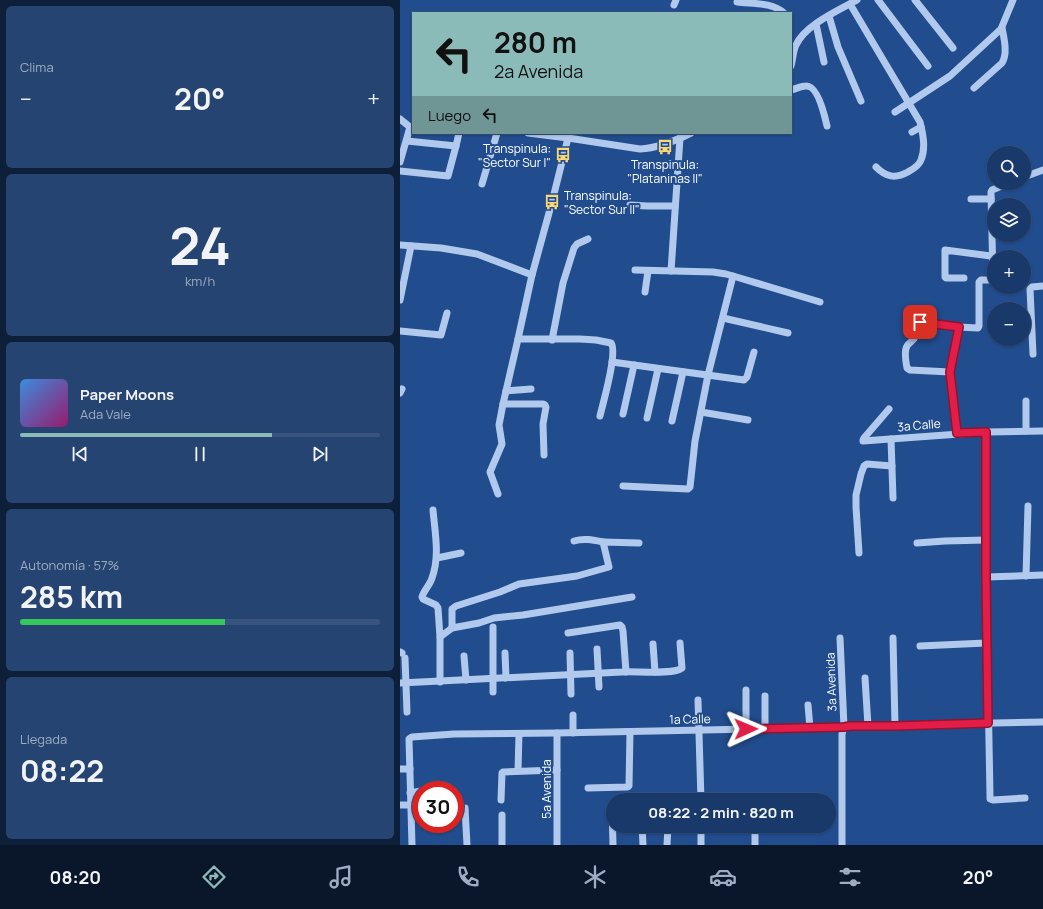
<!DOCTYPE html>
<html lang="es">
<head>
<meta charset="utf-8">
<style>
  :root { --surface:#19396a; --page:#264472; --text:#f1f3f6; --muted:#9facc1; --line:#37537e; --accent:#8bbbb9 }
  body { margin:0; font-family:Manrope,sans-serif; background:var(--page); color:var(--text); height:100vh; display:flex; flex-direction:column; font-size:15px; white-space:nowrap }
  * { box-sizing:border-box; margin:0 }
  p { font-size:13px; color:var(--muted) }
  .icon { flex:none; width:22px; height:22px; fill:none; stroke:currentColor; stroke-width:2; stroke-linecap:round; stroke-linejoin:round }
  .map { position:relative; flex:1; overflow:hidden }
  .drawer { display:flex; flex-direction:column; gap:6px; padding:6px; background:#0e1f3a; width:400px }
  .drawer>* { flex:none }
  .guide { position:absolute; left:12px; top:12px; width:380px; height:122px; border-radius:0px; box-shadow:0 1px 3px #0004,0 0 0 1px var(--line); background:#8bbbb9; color:#111; overflow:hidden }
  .buttons { position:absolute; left:587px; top:146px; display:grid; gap:8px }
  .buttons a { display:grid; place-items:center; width:44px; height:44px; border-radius:50%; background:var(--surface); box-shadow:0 1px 3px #0004,0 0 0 1px var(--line); font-size:20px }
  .speed { position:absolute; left:12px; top:781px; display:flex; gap:8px; font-size:20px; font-weight:700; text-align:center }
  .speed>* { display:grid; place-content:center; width:52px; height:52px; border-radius:50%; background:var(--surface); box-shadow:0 1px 3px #0004,0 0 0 1px var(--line); line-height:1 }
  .speed .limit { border:6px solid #d22; background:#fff; color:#111 }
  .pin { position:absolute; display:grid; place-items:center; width:34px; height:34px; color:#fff; margin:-17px; border-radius:8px; box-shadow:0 2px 6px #0006 }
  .me { position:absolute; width:44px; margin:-22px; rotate:89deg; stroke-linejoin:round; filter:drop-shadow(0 0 3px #0008) }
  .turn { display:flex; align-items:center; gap:14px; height:84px; padding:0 16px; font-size:18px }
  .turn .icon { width:52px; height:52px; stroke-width:2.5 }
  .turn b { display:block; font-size:28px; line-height:34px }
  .then { display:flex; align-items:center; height:38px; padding:0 16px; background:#0003; gap:8px; font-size:15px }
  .big { font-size:30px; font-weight:700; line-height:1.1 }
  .drawer .tile { flex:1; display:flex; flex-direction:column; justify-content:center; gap:6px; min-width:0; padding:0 14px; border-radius:6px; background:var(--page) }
  .drawer .dial { align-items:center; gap:0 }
  .dial b { font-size:52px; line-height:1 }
  .song { display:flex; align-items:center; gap:12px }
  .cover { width:48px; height:48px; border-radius:6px; background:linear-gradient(135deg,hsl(210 70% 55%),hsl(320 70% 35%)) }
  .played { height:4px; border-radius:2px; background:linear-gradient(90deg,var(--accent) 70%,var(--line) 70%) }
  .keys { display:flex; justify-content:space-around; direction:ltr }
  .heat { display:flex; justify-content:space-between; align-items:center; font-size:22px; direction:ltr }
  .charge { height:6px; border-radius:3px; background:linear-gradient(90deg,#34c759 57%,var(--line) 0) }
  .trip { position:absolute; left:206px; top:793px; width:230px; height:40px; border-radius:20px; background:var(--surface); box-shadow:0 1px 3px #0004,0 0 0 1px var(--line); font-weight:700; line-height:40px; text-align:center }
  .tab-bar { display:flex; height:64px; justify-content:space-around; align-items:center; background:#0a172a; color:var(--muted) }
  .tab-bar .icon { width:28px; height:28px }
  .tab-bar .selected { color:var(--accent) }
  .tab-bar b { font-size:18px; color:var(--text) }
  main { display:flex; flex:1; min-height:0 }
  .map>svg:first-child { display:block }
</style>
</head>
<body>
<main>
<section class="drawer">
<div class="tile"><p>Clima</p>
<div class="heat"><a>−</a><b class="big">20°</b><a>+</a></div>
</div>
<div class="tile dial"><b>24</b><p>km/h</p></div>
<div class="tile">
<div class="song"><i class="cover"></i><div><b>Paper Moons</b><p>Ada Vale</p></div></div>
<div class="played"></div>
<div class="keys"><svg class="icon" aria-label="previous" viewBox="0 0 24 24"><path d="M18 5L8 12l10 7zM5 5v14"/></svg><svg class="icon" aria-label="pause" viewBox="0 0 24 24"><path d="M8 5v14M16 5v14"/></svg><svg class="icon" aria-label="next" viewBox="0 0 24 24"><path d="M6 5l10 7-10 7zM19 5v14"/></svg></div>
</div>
<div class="tile"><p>Autonomía · 57%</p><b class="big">285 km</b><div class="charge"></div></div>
<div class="tile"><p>Llegada</p><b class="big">08:22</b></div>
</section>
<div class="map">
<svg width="643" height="845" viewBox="0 0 643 845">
  <rect width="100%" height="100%" fill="#214c8e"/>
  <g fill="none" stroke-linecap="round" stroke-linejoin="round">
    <!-- minor -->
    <g stroke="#b0c9ec" stroke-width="7">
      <polyline points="478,0 528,66"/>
      <polyline points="515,0 553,48"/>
      <path d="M337 2C353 4 372 2 384 13"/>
      <path d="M450 4 520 122C523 134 526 148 521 160 519 166 513 169 508 172 495 179 486 177 476 167"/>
      <polyline points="274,5 276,0"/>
      <polyline points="429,16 438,47 461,101"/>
      <polyline points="416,24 424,62"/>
      <path d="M391 66C393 59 393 51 396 45 405 25 439 10 457 0"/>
      <path d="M574 88 602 63C608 54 604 38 602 28"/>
      <path d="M391 90C396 89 401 86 406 86 418 85 425 117 427 126"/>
      <polyline points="495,112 550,76 601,29 613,0"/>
      <polyline points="0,119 10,127 13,127"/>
      <polyline points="512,132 521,127"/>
      <path d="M128 133 168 138 240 149C258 148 275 141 291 133"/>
      <polyline points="7,141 56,146"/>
      <polyline points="0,162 10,127"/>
      <polyline points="0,171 48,176 56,146 59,133"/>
      <polyline points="624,177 643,170"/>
      <polyline points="82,184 97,133"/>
      <polyline points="571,199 591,199"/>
      <polyline points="230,205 247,206 275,206"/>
      <polyline points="0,245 41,248 77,254 132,275"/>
      <polyline points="271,271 280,138"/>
      <polyline points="333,276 420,302"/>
      <polyline points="564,278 546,278 545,277 545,250 591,256"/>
      <polyline points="245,292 248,271"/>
      <polyline points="0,300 11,246"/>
      <polyline points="323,318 388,333"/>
      <polyline points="0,331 41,335 47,313"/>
      <path d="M118 339H180L196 340 211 343C218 352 203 403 200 416"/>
      <polyline points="152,340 163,283 174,248 177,244 188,239"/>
      <polyline points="633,354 630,289 632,287 643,286"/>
      <polyline points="212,362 344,380 347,377 354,352"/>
      <path d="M550 372 510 370 507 368C506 363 504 351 507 346 509 342 514 341 515 337 516 332 514 329 515 324L518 323 558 327 578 328 579 326V282L581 280H591L593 278 591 192 592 190 609 183"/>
      <polyline points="106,391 131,389"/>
      <polyline points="0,393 2,389"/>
      <polyline points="103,404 143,404 145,405 146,407 143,424 144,455"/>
      <polyline points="489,409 464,438 463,440 463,441 587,432 643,431"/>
      <polyline points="301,412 348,420"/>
      <polyline points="223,414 234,365"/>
      <polyline points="247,418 258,369"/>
      <polyline points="272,421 283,372"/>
      <polyline points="626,431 626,401"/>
      <polyline points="587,432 586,577 590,796 590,799 593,800 625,798"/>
      <polyline points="557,433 550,372 559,327"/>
      <polyline points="491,439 493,498"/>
      <polyline points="223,486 288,489 290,487 295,441 298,426 308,375 333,276 326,274 313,272 235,270"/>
      <polyline points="98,494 90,472 102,444 99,425 103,404 118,339 132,275 152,202 168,138"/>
      <path d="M33 510C35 533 40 556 32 578 30 585 24 590 22 597L23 599 36 605 38 608 40 637"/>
      <path d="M174 541C184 538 193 540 203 542"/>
      <polyline points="517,543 545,541 586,540"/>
      <polyline points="459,553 456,507 456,495 461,474 464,466 467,464 492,466"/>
      <polyline points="37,558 61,553"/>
      <polyline points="626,576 628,506"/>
      <polyline points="586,577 643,575"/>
      <polyline points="52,628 52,609 56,606 100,592 119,584 177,576 209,567 203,542 239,543"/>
      <polyline points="168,633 220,625 222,627 223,631 226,672"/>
      <polyline points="440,638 444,727 442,734 442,845"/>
      <polyline points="493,638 495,726"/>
      <polyline points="253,644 255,672"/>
      <polyline points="520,646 586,643"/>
      <polyline points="197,649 199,687"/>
      <polyline points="0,652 2,653"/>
      <polyline points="105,653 106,678"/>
      <polyline points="170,653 171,694"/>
      <polyline points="64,656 66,680"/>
      <polyline points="5,658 7,712"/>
      <polyline points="465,678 468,726"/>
      <polyline points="40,682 40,637 52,628 79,623 94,618 123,615 232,597"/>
      <path d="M0 683C74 680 148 676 222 672 235 671 274 675 282 668L280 643"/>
      <polyline points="346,690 346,729"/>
      <polyline points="93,692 93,627"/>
      <polyline points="298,700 301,800"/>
      <polyline points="408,705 410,728"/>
      <polyline points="173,715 173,733"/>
      <polyline points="365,729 365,696"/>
      <polyline points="157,733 157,845"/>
      <polyline points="0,769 10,769"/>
      <polyline points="118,771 119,734"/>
      <polyline points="188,788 227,787 229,786 230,732"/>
      <polyline points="31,790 48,788"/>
      <polyline points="10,793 21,791"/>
      <polyline points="101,800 102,773 103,772 157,770"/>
      <polyline points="0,805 10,805"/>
      <polyline points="212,806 213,845"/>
      <polyline points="65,808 67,845"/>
      <polyline points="242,826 243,845"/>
      <polyline points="301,826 301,845"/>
      <polyline points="355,833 355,845"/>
      <path d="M12 845 9 739 12 737 54 734 157 733 444 727 450 726C514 726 579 723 643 722"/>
      <polyline points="102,845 102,815"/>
      <polyline points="267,845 268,827"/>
    </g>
  </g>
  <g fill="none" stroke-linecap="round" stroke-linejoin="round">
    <defs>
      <polyline id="route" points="346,729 444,727 450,726 495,726 588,723 586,577 586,432 557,433 550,372 559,327 520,322"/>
    </defs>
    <!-- route casing -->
    <use href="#route" stroke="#92132f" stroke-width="10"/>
    <!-- route -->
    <use href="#route" stroke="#e11d48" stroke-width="7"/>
  </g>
  <!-- icons -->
  <defs>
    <symbol id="bus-bare" viewBox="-9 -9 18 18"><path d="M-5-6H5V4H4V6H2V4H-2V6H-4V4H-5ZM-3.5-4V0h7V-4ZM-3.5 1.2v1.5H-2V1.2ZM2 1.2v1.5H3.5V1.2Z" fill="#f9d772" stroke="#214c8e" stroke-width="2.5" paint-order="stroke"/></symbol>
  </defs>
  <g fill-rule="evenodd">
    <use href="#bus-bare" x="254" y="136" width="22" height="22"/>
    <use href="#bus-bare" x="152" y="144" width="22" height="22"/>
    <use href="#bus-bare" x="141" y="191" width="22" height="22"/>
  </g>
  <g text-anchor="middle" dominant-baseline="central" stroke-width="4" stroke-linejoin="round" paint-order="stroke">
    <!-- poi labels -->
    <g font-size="12" fill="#fff" stroke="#214c8e" text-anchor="end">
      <text x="151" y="148">Transpinula:<tspan x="151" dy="14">"Sector Sur I"</tspan></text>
      <text x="265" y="164" text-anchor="middle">Transpinula:<tspan x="265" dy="14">"Plataninas II"</tspan></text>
      <text x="164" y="195" text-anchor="start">Transpinula:<tspan x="164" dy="14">"Sector Sur II"</tspan></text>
    </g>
    <!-- street labels -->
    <g font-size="12" fill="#fff" stroke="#214c8e">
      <text transform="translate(519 425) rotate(-5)">3a Calle</text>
      <text transform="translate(431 682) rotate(-92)">3a Avenida</text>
      <text transform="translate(290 719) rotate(-1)">1a Calle</text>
      <text transform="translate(146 789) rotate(-90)">5a Avenida</text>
    </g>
  </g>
</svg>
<div class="buttons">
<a><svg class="icon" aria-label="search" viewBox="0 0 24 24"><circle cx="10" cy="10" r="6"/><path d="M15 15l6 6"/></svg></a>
<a><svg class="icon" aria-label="layers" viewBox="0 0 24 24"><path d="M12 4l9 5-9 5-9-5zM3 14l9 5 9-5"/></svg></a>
<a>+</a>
<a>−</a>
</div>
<div class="speed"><div class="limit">30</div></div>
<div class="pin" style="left:520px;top:322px;background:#d93025"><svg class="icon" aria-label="arrive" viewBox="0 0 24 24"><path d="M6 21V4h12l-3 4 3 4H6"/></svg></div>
<svg class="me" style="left:346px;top:729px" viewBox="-20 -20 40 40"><path d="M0-17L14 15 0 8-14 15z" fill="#e11d48" stroke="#fff" stroke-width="4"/></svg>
<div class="trip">08:22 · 2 min · 820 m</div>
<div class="guide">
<div class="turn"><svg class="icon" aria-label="left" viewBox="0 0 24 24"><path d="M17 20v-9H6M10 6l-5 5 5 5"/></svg><div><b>280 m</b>2a Avenida</div></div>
<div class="then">Luego<svg class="icon" aria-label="left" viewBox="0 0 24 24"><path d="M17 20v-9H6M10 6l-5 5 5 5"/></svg></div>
</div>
</div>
</main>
<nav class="tab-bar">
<b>08:20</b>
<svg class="icon selected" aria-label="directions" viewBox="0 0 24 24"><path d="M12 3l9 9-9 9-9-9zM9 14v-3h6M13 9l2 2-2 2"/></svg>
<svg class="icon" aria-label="music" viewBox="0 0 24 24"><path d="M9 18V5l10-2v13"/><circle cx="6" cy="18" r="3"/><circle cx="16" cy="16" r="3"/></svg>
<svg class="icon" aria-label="phone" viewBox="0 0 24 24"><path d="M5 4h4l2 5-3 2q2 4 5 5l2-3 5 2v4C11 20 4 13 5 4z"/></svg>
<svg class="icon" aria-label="climate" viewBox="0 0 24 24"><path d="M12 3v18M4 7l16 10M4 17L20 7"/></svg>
<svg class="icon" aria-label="car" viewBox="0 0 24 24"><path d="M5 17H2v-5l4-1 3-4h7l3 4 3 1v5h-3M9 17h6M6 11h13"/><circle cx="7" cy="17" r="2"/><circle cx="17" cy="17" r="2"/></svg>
<svg class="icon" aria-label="filters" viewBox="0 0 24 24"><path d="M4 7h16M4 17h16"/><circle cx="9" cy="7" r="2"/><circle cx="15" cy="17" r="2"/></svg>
<b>20°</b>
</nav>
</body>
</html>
